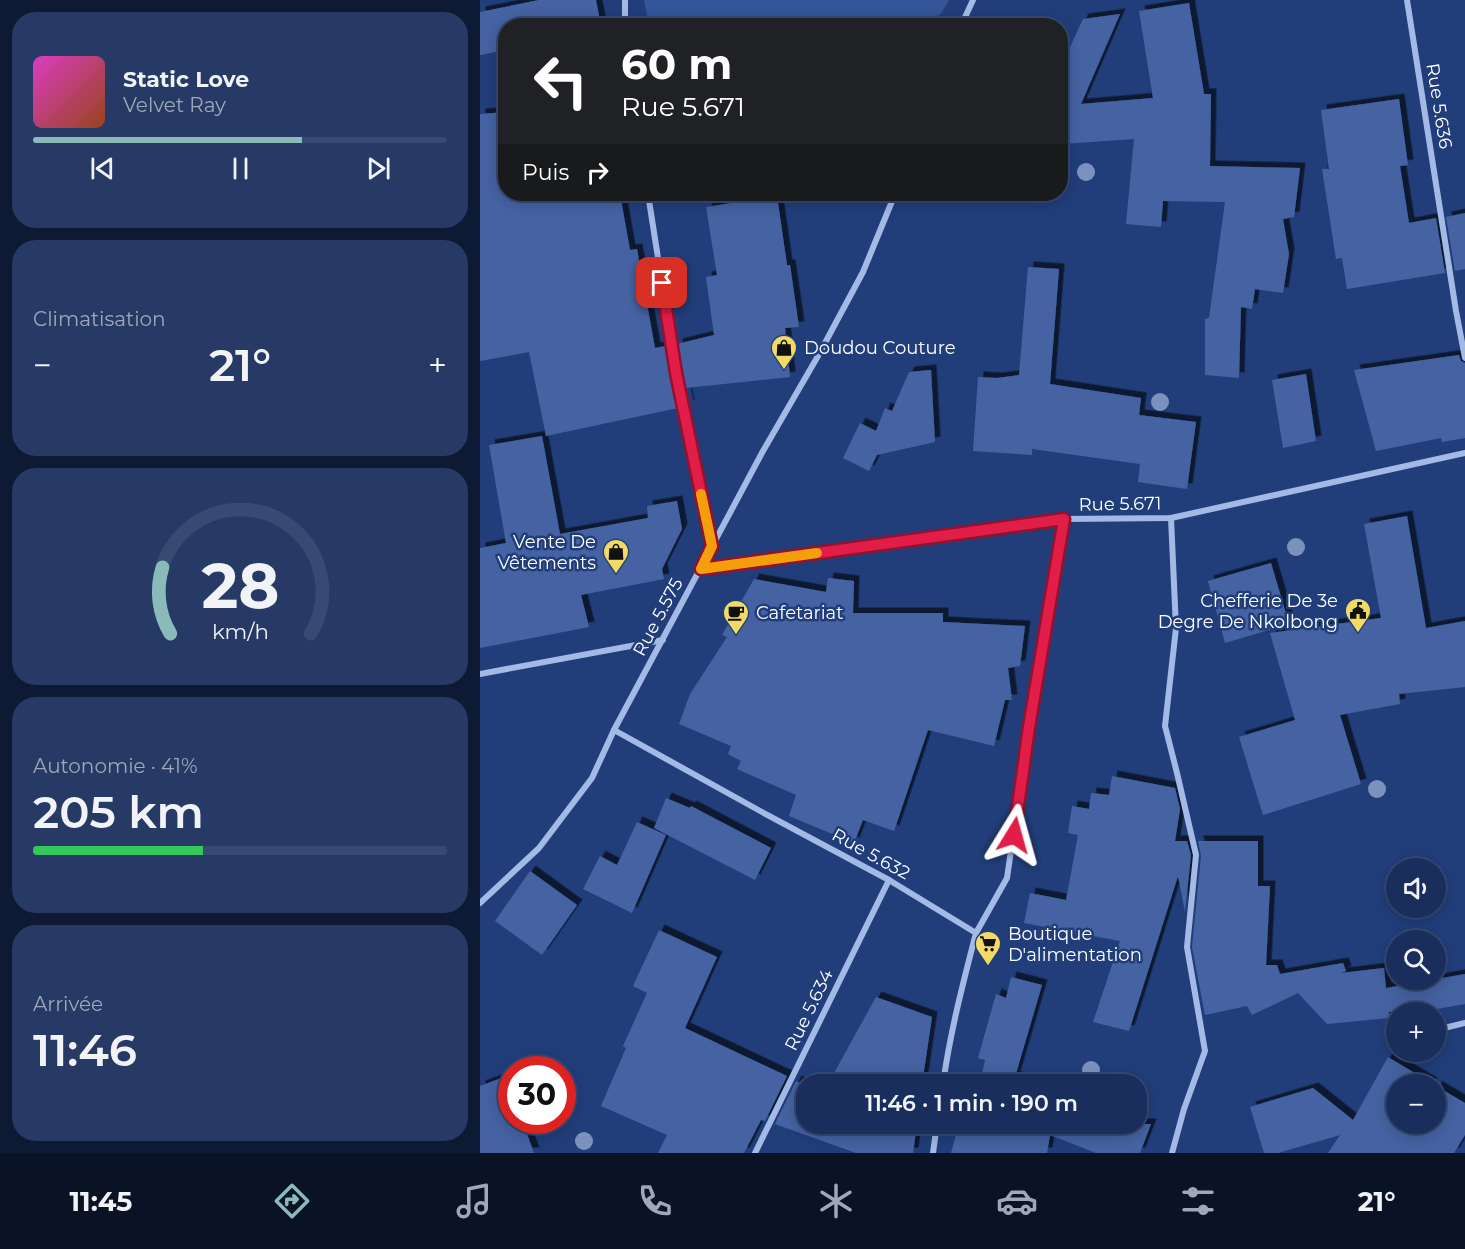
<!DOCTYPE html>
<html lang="fr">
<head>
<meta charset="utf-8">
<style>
  :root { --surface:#192e5c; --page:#263a65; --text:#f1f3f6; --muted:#9fa8bb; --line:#374a72; --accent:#8bbbb9 }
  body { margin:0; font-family:Montserrat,sans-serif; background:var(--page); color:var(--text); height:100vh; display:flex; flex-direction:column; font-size:22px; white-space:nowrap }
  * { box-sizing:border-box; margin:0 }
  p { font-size:20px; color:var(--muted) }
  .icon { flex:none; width:33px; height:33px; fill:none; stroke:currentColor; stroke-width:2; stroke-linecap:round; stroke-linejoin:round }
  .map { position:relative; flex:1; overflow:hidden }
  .side { display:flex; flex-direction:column; gap:12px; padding:12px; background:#0e1933; width:480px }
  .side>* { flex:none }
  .guide { position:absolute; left:18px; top:18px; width:570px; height:183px; border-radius:24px; box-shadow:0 3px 15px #0003,0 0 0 2px var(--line); background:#202124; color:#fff; overflow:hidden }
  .fabs { position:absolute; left:906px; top:858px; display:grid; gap:12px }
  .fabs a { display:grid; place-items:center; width:60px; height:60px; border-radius:50%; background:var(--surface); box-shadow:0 3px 15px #0003,0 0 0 2px var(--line); font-size:30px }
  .speed { position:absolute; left:18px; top:1056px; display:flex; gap:12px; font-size:30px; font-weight:700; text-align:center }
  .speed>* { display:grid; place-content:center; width:78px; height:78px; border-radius:50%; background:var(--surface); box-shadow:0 3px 15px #0003,0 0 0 2px var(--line); line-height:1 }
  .speed .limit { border:9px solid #d22; background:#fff; color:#111 }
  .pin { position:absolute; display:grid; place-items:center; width:51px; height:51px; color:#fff; margin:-26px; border-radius:12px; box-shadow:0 3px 9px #0006 }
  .me { position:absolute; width:66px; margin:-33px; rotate:8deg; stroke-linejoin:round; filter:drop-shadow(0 0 4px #0008) }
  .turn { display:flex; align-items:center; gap:21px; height:126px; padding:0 24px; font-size:27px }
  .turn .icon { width:78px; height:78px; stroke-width:2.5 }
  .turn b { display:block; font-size:42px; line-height:51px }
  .then { display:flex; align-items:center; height:57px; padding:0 24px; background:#0003; gap:12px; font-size:22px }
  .big { font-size:45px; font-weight:600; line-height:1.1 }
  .side .tile { flex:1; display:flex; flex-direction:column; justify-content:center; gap:9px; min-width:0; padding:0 21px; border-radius:24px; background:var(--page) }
  .side .dial { align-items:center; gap:0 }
  .dial svg { height:156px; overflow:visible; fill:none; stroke:var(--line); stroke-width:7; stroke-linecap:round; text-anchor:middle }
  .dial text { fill:var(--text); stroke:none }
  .song { display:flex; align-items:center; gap:18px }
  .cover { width:72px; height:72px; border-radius:9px; background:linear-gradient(135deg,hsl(310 70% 55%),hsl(20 70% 35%)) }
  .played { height:6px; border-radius:3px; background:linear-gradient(90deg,var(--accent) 65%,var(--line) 65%) }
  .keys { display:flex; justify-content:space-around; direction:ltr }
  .heat { display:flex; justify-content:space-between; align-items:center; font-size:33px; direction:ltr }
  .charge { height:9px; border-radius:4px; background:linear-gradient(90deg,#34c759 41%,var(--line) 0) }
  .trip { position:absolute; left:316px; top:1074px; width:351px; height:60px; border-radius:24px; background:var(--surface); box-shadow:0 3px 15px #0003,0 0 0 2px var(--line); font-weight:600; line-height:60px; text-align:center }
  .menu { display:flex; height:96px; justify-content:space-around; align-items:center; background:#0a1225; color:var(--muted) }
  .menu .icon { width:42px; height:42px }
  .menu .current { color:var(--accent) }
  .menu b { font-size:27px; color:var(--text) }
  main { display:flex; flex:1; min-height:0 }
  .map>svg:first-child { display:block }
</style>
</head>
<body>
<main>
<section class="side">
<div class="tile">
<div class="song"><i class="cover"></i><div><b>Static Love</b><p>Velvet Ray</p></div></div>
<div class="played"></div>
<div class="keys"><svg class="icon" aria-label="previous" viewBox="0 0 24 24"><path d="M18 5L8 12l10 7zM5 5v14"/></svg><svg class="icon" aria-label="pause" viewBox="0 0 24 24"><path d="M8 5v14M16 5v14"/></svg><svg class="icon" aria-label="next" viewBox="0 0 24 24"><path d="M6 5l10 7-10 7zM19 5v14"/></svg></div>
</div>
<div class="tile"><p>Climatisation</p>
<div class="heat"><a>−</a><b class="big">21°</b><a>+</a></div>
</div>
<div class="tile dial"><svg viewBox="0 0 100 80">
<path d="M14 69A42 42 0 1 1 86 69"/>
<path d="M14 69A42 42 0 0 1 10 35" stroke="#8bbbb9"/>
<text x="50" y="56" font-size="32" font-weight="700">28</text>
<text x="50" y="72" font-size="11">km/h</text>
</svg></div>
<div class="tile"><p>Autonomie · 41%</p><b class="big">205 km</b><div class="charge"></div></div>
<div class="tile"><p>Arrivée</p><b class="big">11:46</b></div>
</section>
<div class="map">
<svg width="985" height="1153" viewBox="0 0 985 1153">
  <defs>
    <filter id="shadow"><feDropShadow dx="5.5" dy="-5.5" stdDeviation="0" flood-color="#0009"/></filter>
  </defs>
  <rect width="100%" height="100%" fill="#213e7b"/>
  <!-- green -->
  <polygon fill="#345599" points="164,0 469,0 460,15 403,26 169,25"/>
  <!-- building -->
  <g fill="#4564a2" filter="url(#shadow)">
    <polygon points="59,0 116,0 121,26 26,26 26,50 0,55 0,12"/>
    <polygon points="709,3 724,94 731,94 730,166 820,168 814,217 803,219 809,254 803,293 775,289 772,309 761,307 759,378 725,375 725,319 729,318 745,202 683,201 681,227 646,224 654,139 583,144 580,150 580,69 603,19 640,14 601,104 673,98 659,11"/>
    <polygon points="919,99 928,165 920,166 929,223 956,218 965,273 867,289 862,258 856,259 842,169 849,169 841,110"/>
    <polygon points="26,112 26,194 140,194 150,250 157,249 175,348 186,346 198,408 66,436 49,352 0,361 0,114"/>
    <polygon points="297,196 307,265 310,265 319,327 305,328 310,377 206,388 209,406 208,406 197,344 234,335 226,277 237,275 226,207"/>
    <polygon points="985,213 985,269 975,271 966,217"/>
    <polygon points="548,267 579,269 570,384 661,398 659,415 716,422 707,489 658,482 660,464 552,449 552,455 493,451 498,377 517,378 539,375"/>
    <polygon points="979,355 981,361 985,363 985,438 962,442 961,438 896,451 874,370"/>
    <polygon points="451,370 455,442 397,455 389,471 363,458 380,423 396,431 405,408 412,411 429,372"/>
    <polygon points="826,374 836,441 803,448 792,380"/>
    <polygon points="62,436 80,534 168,518 167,506 197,501 202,529 182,569 184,579 101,595 109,627 0,648 0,548 26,543 9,445"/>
    <polygon points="927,516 946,628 985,621 985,687 919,694 920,704 860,715 881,784 783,815 759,737 815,720 790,633 901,618 884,524"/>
    <polygon points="791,563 809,624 745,643 728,581"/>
    <polygon points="348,578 374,581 373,613 463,613 463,622 545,626 540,666 528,668 532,700 525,700 514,746 448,730 414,831 383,820 374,843 309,816 316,795 257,769 261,761 248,754 251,746 199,724 210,694 247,637 242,635 274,579 346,592"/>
    <polygon points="632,776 695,788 700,809 695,841 707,841 711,855 705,912 698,876 649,1031 613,1022 640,941 544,923 550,893 586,900 598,835 588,833 592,806 609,809 611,793 629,795"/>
    <polygon points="186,798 210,808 211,806 291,848 275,880 174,828"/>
    <polygon points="157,822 186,835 152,913 103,889 120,856 137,865"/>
    <polygon points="718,841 778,841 778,886 790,886 786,965 797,965 800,974 863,963 866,971 861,973 904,968 906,988 985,974 985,1004 940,1012 909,1012 909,1018 847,1024 818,993 772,1015 767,1006 725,1015 712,947 721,856"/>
    <polygon points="50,871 97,905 62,955 15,921"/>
    <polygon points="179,930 237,957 205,1028 307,1076 285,1121 281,1120 264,1153 178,1153 187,1135 121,1106 146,1048 143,1046 167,993 153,986"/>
    <polygon points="531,977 562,985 535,1077 579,1084 500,1084 505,1060 498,1058 516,994 526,998"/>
    <polygon points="396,997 452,1017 442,1084 348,1084"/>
    <polygon points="908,1057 953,1084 916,1084 916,1124 956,1124 956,1086 985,1103 985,1135 974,1153 848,1153 860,1135 798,1153 784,1153 770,1107 833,1088 873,1120"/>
    <polygon points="32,1074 32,1120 42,1120 54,1153 0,1153 0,1086"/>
    <polygon points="316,1081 327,1086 327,1124 437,1124 433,1153 376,1153 295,1124"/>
    <polygon points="479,1124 671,1124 660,1153 616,1153 570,1135 567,1153 471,1153"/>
  </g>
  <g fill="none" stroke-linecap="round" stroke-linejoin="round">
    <!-- minor -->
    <g stroke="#a3b9e6" stroke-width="6">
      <polyline points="927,0 976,311 985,358"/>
      <polyline points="145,26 145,0"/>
      <polyline points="481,26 493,0"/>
      <polyline points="168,194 196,373 232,546"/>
      <polyline points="691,518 696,628 685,726 697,773 716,855 707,947 725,1051 704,1109 692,1153"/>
      <polyline points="221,569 584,519 691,518 985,453"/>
      <polyline points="0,674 183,640"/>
      <path d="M134 730 282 812 409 880 496 933C483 983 470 1033 463 1084"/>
      <polyline points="0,903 59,848 112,778 134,730 283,451 338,356 383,272 415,194"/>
      <polyline points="496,933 527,878 549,727 584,519"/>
      <polyline points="956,1030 985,1023"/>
      <polyline points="275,1153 409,880"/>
      <polyline points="453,1153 457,1124"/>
    </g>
  </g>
  <!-- trees -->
  <g fill="#7c92be">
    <circle cx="606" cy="172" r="9"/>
    <circle cx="680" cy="402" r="9"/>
    <circle cx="816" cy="547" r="9"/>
    <circle cx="897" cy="789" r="9"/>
    <circle cx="611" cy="1070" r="9"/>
    <circle cx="104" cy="1141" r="9"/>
  </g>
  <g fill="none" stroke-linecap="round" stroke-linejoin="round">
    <defs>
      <polyline id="route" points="182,283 196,373 232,546 221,569 584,519 549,727 534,835"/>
    </defs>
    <!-- route casing -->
    <use href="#route" stroke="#92132f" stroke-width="15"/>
    <!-- route -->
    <use href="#route" stroke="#e11d48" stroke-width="10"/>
    <!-- slow -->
    <polyline stroke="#f59e0b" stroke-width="10" points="221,494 232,546 221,569 337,553"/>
  </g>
  <!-- icons -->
  <defs>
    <symbol id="shop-pin" viewBox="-11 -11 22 30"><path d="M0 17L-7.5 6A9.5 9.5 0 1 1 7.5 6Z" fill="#f2da64" stroke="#213e7b"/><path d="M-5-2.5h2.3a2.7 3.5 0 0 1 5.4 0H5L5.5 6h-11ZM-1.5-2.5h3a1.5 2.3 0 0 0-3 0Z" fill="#111"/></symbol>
    <symbol id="civic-pin" viewBox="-11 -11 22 30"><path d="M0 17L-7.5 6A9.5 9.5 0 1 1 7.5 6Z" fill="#f2da64" stroke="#213e7b"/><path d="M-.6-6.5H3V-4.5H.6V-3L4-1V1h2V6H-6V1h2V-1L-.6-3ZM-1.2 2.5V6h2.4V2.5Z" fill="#111"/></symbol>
    <symbol id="cafe-pin" viewBox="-11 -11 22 30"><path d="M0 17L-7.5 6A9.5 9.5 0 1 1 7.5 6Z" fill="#f2da64" stroke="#213e7b"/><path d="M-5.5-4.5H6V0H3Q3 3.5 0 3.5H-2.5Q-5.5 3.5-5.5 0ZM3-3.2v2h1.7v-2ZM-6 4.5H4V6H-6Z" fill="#111"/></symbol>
    <symbol id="supermarket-pin" viewBox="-11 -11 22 30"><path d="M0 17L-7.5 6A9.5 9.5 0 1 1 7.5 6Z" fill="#f2da64" stroke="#213e7b"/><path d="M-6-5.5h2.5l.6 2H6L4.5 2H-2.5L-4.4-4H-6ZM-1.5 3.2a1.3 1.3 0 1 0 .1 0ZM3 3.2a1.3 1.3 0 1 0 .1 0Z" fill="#111"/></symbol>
  </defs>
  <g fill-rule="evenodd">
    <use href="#shop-pin" x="289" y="333" width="30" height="40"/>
    <use href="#shop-pin" x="121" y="537" width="30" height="40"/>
    <use href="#civic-pin" x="863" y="596" width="30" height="40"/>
    <use href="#cafe-pin" x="241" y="598" width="30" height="40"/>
    <use href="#supermarket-pin" x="493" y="929" width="30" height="40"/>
  </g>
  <g text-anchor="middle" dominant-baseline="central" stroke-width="5" stroke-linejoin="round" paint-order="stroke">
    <!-- street labels -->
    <g font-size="18" fill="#fff" stroke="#213e7b">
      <text transform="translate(959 106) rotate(81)">Rue 5.636</text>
      <text transform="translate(640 504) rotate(-1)">Rue 5.671</text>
      <text transform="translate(178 617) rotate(-62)">Rue 5.575</text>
      <text transform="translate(391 854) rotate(29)">Rue 5.632</text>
      <text transform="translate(329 1010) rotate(-64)">Rue 5.634</text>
    </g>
    <!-- poi labels -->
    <g font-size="18" fill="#fff" stroke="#213e7b" text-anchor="start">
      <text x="324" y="348">Doudou Couture</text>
      <text x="116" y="542" text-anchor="end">Vente De<tspan x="116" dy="21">Vêtements</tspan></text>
      <text x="858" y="601" text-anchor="end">Chefferie De 3e<tspan x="858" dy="21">Degre De Nkolbong</tspan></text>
      <text x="276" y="613">Cafetariat</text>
      <text x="528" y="934">Boutique<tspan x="528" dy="21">D'alimentation</tspan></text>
    </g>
  </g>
</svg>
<div class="fabs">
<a><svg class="icon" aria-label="sound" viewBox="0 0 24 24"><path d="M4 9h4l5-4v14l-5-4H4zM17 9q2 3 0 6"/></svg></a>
<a><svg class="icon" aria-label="search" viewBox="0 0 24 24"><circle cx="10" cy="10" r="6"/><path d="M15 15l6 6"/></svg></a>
<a>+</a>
<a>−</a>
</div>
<div class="speed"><div class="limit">30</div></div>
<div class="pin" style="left:182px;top:283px;background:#d93025"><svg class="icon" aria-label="arrive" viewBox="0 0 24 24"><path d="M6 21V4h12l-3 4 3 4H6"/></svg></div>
<svg class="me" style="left:534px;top:835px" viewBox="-20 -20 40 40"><path d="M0-17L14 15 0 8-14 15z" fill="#e11d48" stroke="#fff" stroke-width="4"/></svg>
<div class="trip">11:46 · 1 min · 190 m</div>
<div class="guide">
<div class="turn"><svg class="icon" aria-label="left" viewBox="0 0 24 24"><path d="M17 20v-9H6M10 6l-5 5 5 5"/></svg><div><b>60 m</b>Rue 5.671</div></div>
<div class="then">Puis<svg class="icon" aria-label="right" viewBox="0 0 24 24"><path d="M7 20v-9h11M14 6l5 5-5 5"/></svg></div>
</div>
</div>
</main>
<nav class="menu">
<b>11:45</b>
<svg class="icon current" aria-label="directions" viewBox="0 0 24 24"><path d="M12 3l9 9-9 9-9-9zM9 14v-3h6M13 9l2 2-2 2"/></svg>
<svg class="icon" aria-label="music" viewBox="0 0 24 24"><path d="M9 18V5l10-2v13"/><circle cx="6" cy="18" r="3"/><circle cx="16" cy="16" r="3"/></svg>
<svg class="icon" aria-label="phone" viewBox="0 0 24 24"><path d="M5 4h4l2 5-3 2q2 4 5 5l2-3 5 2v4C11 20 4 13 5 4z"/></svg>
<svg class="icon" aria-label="climate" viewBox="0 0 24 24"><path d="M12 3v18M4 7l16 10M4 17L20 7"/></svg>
<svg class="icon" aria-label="car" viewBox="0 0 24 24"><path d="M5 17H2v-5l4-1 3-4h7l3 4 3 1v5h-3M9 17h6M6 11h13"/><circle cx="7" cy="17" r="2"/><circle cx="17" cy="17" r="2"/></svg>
<svg class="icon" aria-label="filters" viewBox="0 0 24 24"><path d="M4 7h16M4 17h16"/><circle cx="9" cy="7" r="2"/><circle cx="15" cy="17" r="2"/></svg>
<b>21°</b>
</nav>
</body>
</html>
